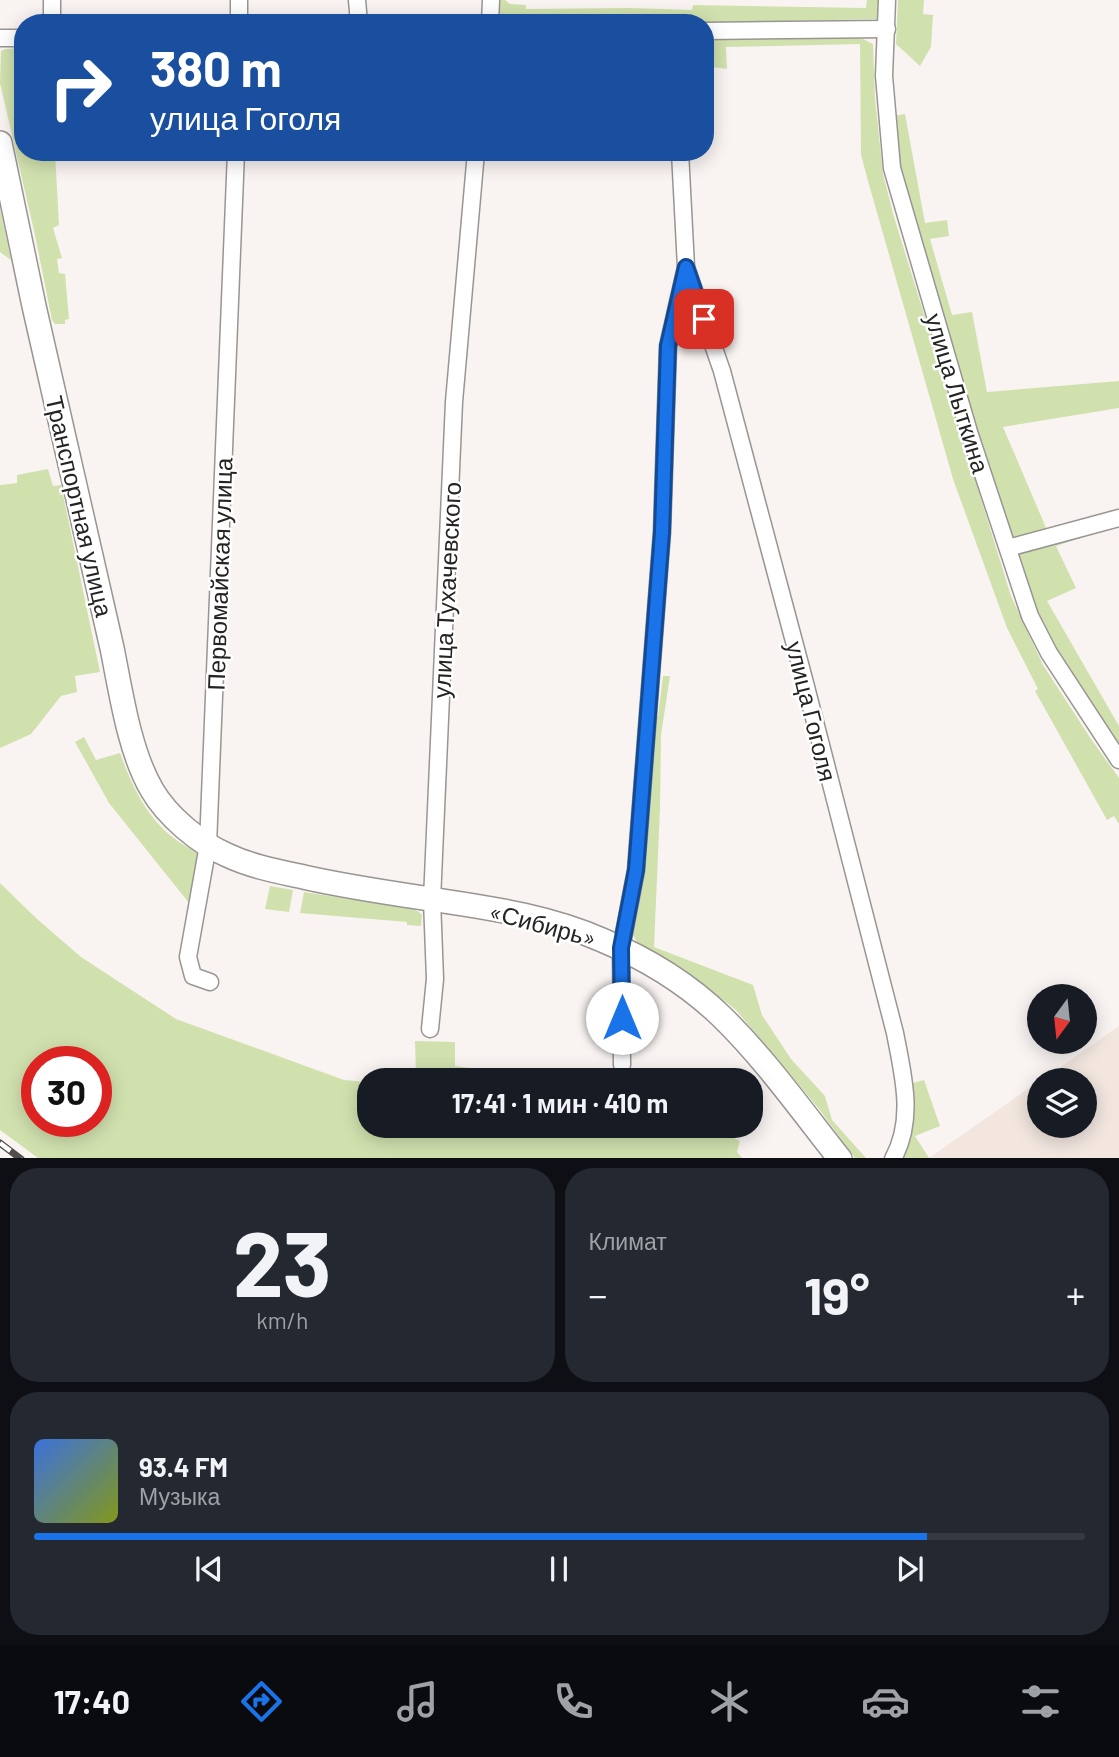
<!DOCTYPE html>
<html lang="ru">
<head>
<meta charset="utf-8">
<style>
  :root { --surface:#171b24; --page:#242831; --text:#f1f3f6; --muted:#9ea1a6; --line:#363941; --accent:#1a73e8 }
  body { margin:0; font-family:Barlow,sans-serif; background:var(--page); color:var(--text); height:100vh; display:flex; flex-direction:column; font-size:26px; white-space:nowrap }
  * { box-sizing:border-box; margin:0 }
  p { font-size:23px; color:var(--muted) }
  .icon { flex:none; width:38px; height:38px; fill:none; stroke:currentColor; stroke-width:2; stroke-linecap:round; stroke-linejoin:round }
  .map { position:relative; height:1158px; overflow:hidden }
  .sheet { display:flex; flex-direction:column; gap:10px; padding:10px; background:#0d0f14; flex:1 }
  .sheet>* { flex:none }
  .hud { position:absolute; left:14px; top:14px; width:700px; height:147px; border-radius:28px; box-shadow:0 4px 18px #0003; background:#1a4fa0; color:#fff; overflow:hidden }
  .needle { width:46px; rotate:195deg }
  .tools { position:absolute; left:1027px; top:984px; display:grid; gap:14px }
  .tools a { display:grid; place-items:center; width:70px; height:70px; border-radius:50%; background:var(--surface); box-shadow:0 4px 18px #0003; font-size:35px }
  .speed { position:absolute; left:21px; top:1046px; display:flex; gap:14px; font-size:35px; font-weight:700; text-align:center }
  .speed>* { display:grid; place-content:center; width:91px; height:91px; border-radius:50%; background:var(--surface); box-shadow:0 4px 18px #0003; line-height:1 }
  .speed .limit { border:10px solid #d22; background:#fff; color:#111 }
  .pin { position:absolute; display:grid; place-items:center; width:60px; height:60px; color:#fff; margin:-30px; border-radius:14px; box-shadow:0 4px 10px #0006 }
  .me { position:absolute; width:77px; margin:-38px; rotate:0deg; stroke-linejoin:round; filter:drop-shadow(0 0 5px #0008) }
  .turn { display:flex; align-items:center; gap:24px; height:147px; padding:0 21px; font-size:32px }
  .turn .icon { width:91px; height:91px; stroke-width:2.5 }
  .turn b { display:block; font-size:49px; line-height:60px }
  .big { font-size:52px; font-weight:700; line-height:1.1 }
  .sheet .widget { flex:1; display:flex; flex-direction:column; justify-content:center; gap:10px; min-width:0; padding:0 24px; border-radius:28px; background:var(--page) }
  .sheet .dial { align-items:center; gap:0 }
  .dial b { font-size:91px; line-height:1 }
  .song { display:flex; align-items:center; gap:21px }
  .cover { width:84px; height:84px; border-radius:10px; background:linear-gradient(135deg,hsl(220 70% 55%),hsl(70 70% 35%)) }
  .played { height:7px; border-radius:4px; background:linear-gradient(90deg,var(--accent) 85%,var(--line) 85%) }
  .keys { display:flex; justify-content:space-around; direction:ltr }
  .heat { display:flex; justify-content:space-between; align-items:center; font-size:38px; direction:ltr }
  .sheet .tiles { flex:1; display:grid; gap:10px; grid-template-columns:1fr 1fr }
  .widget:last-child { grid-column:span 2 }
  .trip { position:absolute; left:357px; top:1068px; width:406px; height:70px; border-radius:28px; background:var(--surface); box-shadow:0 4px 18px #0003; font-weight:700; line-height:70px; text-align:center }
  .dock { display:flex; height:112px; justify-content:space-around; align-items:center; background:#090b0e; color:var(--muted) }
  .dock .icon { width:49px; height:49px }
  .dock .selected { color:var(--accent) }
  .dock b { font-size:32px; color:var(--text) }
  .map>svg:first-child { display:block }
</style>
</head>
<body>
<div class="map">
<svg width="1119" height="1159" viewBox="0 0 1119 1159">
  <rect width="100%" height="100%" fill="#f9f4f2"/>
  <!-- built -->
  <polygon fill="#f2e6df" points="1119,1026 1119,1158 929,1158 1039,1081 1040,1125 1085,1125 1085,1080 1042,1080"/>
  <!-- green -->
  <g fill="#d1e1ae" fill-rule="evenodd">
    <polygon points="499,0 505,0 510,4 526,5 526,9 629,8 692,10 693,5 866,8 867,0 879,0 878,19 697,23 496,23"/>
    <polygon points="898,0 924,0 923,14 933,15 931,47 920,66 896,44"/>
    <polygon points="845,37 863,39 873,44 875,98 883,174 894,217 1011,596 1043,665 1091,739 1119,778 1119,824 1114,816 1107,820 1035,691 1038,689 1007,628 953,479 868,181 861,155 860,44 726,47 727,69 705,66 705,40 710,38"/>
    <polygon points="23,48 23,152 55,152 59,225 53,228 62,258 57,259 59,273 65,274 69,319 65,320 65,324 55,324 52,320 35,235 0,83 1,51 6,49"/>
    <polygon points="905,114 925,223 947,220 949,236 930,239 952,315 972,312 987,392 1119,381 1119,408 1003,427 1047,530 1060,526 1062,531 1011,543 976,436 900,168 893,116"/>
    <polygon points="0,208 11,260 0,252"/>
    <polygon points="48,469 53,486 61,485 100,672 75,676 77,692 61,696 31,734 0,748 0,485 17,483 17,475"/>
    <path d="M1105 530 1056 546 1076 588 1047 601 1119 726V751L1074 681 1034 612 1016 557C1029 544 1085 535 1105 530Z"/>
    <polygon points="663,676 670,676 661,735 660,809 654,947 753,985 762,1015 791,1059 825,1096 832,1120 866,1158 855,1158 819,1109 736,1010 690,974 638,944 633,935 632,925 635,905 643,877 653,716 658,716"/>
    <path d="M84 737 96 760 120 753C132 786 146 817 175 839 182 845 191 848 198 853L182 954 189 903 109 803 75 742Z"/>
    <path d="M0 883 36 918 81 957 176 1019 344 1080 369 1082V1125H706L740 1141 737 1152 742 1158H38L0 1130ZM37 1062H96V1122H37Z"/>
    <polygon points="270,886 293,890 289,912 265,909"/>
    <polygon points="304,892 413,909 419,912 422,915 421,926 407,925 407,922 300,913"/>
    <polygon points="415,1041 455,1042 455,1066 562,1080 389,1080 389,1075 416,1074"/>
    <polygon points="924,1080 940,1126 915,1136 929,1158 903,1159 913,1125 913,1083"/>
  </g>
  <g fill="none" stroke-linecap="round" stroke-linejoin="round">
    <defs>
      <g id="minor">
        <polyline points="239,0 239,23"/>
        <polyline points="357,0 359,23"/>
        <polyline points="887,0 884,76 892,168 969,432 1030,616 1049,653 1119,760"/>
        <polyline points="52,23 52,0"/>
        <polyline points="490,23 491,0"/>
        <polyline points="705,31 887,29"/>
        <polyline points="0,38 23,38"/>
        <path d="M680 152 686 267 722 371 804 679 895 1033C903 1075 915 1119 893 1159"/>
        <polyline points="1008,548 1119,518"/>
        <polyline points="210,982 193,976 188,957 208,845 236,152"/>
        <polyline points="430,1029 435,979 432,900 454,402 476,152"/>
        <polyline points="622,1065 621,949 636,870 662,532 668,346 686,267"/>
      </g>
      <path id="highway" d="M0 143 34 306 112 648C121 692 129 751 152 790 167 816 199 843 227 855 252 867 281 872 308 878 353 888 398 894 443 901 497 909 552 918 602 940 645 958 688 984 722 1017 765 1059 802 1111 840 1159"/>
    </defs>
    <!-- minor casing -->
    <use href="#minor" stroke="#999592" stroke-width="19"/>
    <!-- highway casing -->
    <use href="#highway" stroke="#999592" stroke-width="26"/>
    <!-- minor -->
    <use href="#minor" stroke="#fff" stroke-width="16"/>
    <!-- highway -->
    <use href="#highway" stroke="#fff" stroke-width="23"/>
    <defs>
      <polyline id="rail" points="0,1143 21,1159"/>
    </defs>
    <!-- rail casing -->
    <use href="#rail" stroke="#504d4c" stroke-width="7"/>
    <!-- rail -->
    <use href="#rail" stroke="#fff" stroke-width="4.5" stroke-dasharray="13" stroke-linecap="butt"/>
  </g>
  <g fill="none" stroke-linecap="round" stroke-linejoin="round">
    <defs>
      <polyline id="route" points="622,1018 621,948 636,870 662,532 668,346 686,267 704,319"/>
    </defs>
    <!-- route casing -->
    <use href="#route" stroke="#114b97" stroke-width="18"/>
    <!-- route -->
    <use href="#route" stroke="#1a73e8" stroke-width="12"/>
  </g>
  <g text-anchor="middle" dominant-baseline="central" stroke-width="5" stroke-linejoin="round" paint-order="stroke">
    <!-- street labels -->
    <g font-size="24" fill="#262423" stroke="#fff">
      <text transform="translate(958 393) rotate(73)">улица Лыткина</text>
      <text transform="translate(80 506) rotate(77)">Транспортная улица</text>
      <text transform="translate(219 574) rotate(-88)">Первомайская улица</text>
      <text transform="translate(446 590) rotate(-87)">улица Тухачевского</text>
      <text transform="translate(812 711) rotate(76)">улица Гоголя</text>
      <text transform="translate(543 924) rotate(15)">«Сибирь»</text>
    </g>
  </g>
</svg>
<div class="tools">
<a><svg class="needle" viewBox="-14 -14 28 28"><path d="M0-13l5 13h-10z" fill="#e53935"/><path d="M0 13l5-13h-10z" fill="#9ea1a6"/></svg></a>
<a><svg class="icon" aria-label="layers" viewBox="0 0 24 24"><path d="M12 4l9 5-9 5-9-5zM3 14l9 5 9-5"/></svg></a>
</div>
<div class="speed"><div class="limit">30</div></div>
<div class="pin" style="left:704px;top:319px;background:#d93025"><svg class="icon" aria-label="arrive" viewBox="0 0 24 24"><path d="M6 21V4h12l-3 4 3 4H6"/></svg></div>
<svg class="me" style="left:622px;top:1018px" viewBox="-20 -20 40 40"><circle r="19" fill="#fff"/><path d="M0-13L10 11 0 6-10 11z" fill="#1a73e8"/></svg>
<div class="trip">17:41 · 1 мин · 410 m</div>
<div class="hud">
<div class="turn"><svg class="icon" aria-label="right" viewBox="0 0 24 24"><path d="M7 20v-9h11M14 6l5 5-5 5"/></svg><div><b>380 m</b>улица Гоголя</div></div>
</div>
</div>
<section class="sheet">
<div class="tiles">
<div class="widget dial"><b>23</b><p>km/h</p></div>
<div class="widget"><p>Климат</p>
<div class="heat"><a>−</a><b class="big">19°</b><a>+</a></div>
</div>
<div class="widget">
<div class="song"><i class="cover"></i><div><b>93.4 FM</b><p>Музыка</p></div></div>
<div class="played"></div>
<div class="keys"><svg class="icon" aria-label="previous" viewBox="0 0 24 24"><path d="M18 5L8 12l10 7zM5 5v14"/></svg><svg class="icon" aria-label="pause" viewBox="0 0 24 24"><path d="M8 5v14M16 5v14"/></svg><svg class="icon" aria-label="next" viewBox="0 0 24 24"><path d="M6 5l10 7-10 7zM19 5v14"/></svg></div>
</div>
</div>
</section>
<nav class="dock">
<b>17:40</b>
<svg class="icon selected" aria-label="directions" viewBox="0 0 24 24"><path d="M12 3l9 9-9 9-9-9zM9 14v-3h6M13 9l2 2-2 2"/></svg>
<svg class="icon" aria-label="music" viewBox="0 0 24 24"><path d="M9 18V5l10-2v13"/><circle cx="6" cy="18" r="3"/><circle cx="16" cy="16" r="3"/></svg>
<svg class="icon" aria-label="phone" viewBox="0 0 24 24"><path d="M5 4h4l2 5-3 2q2 4 5 5l2-3 5 2v4C11 20 4 13 5 4z"/></svg>
<svg class="icon" aria-label="climate" viewBox="0 0 24 24"><path d="M12 3v18M4 7l16 10M4 17L20 7"/></svg>
<svg class="icon" aria-label="car" viewBox="0 0 24 24"><path d="M5 17H2v-5l4-1 3-4h7l3 4 3 1v5h-3M9 17h6M6 11h13"/><circle cx="7" cy="17" r="2"/><circle cx="17" cy="17" r="2"/></svg>
<svg class="icon" aria-label="filters" viewBox="0 0 24 24"><path d="M4 7h16M4 17h16"/><circle cx="9" cy="7" r="2"/><circle cx="15" cy="17" r="2"/></svg>
</nav>
</body>
</html>
